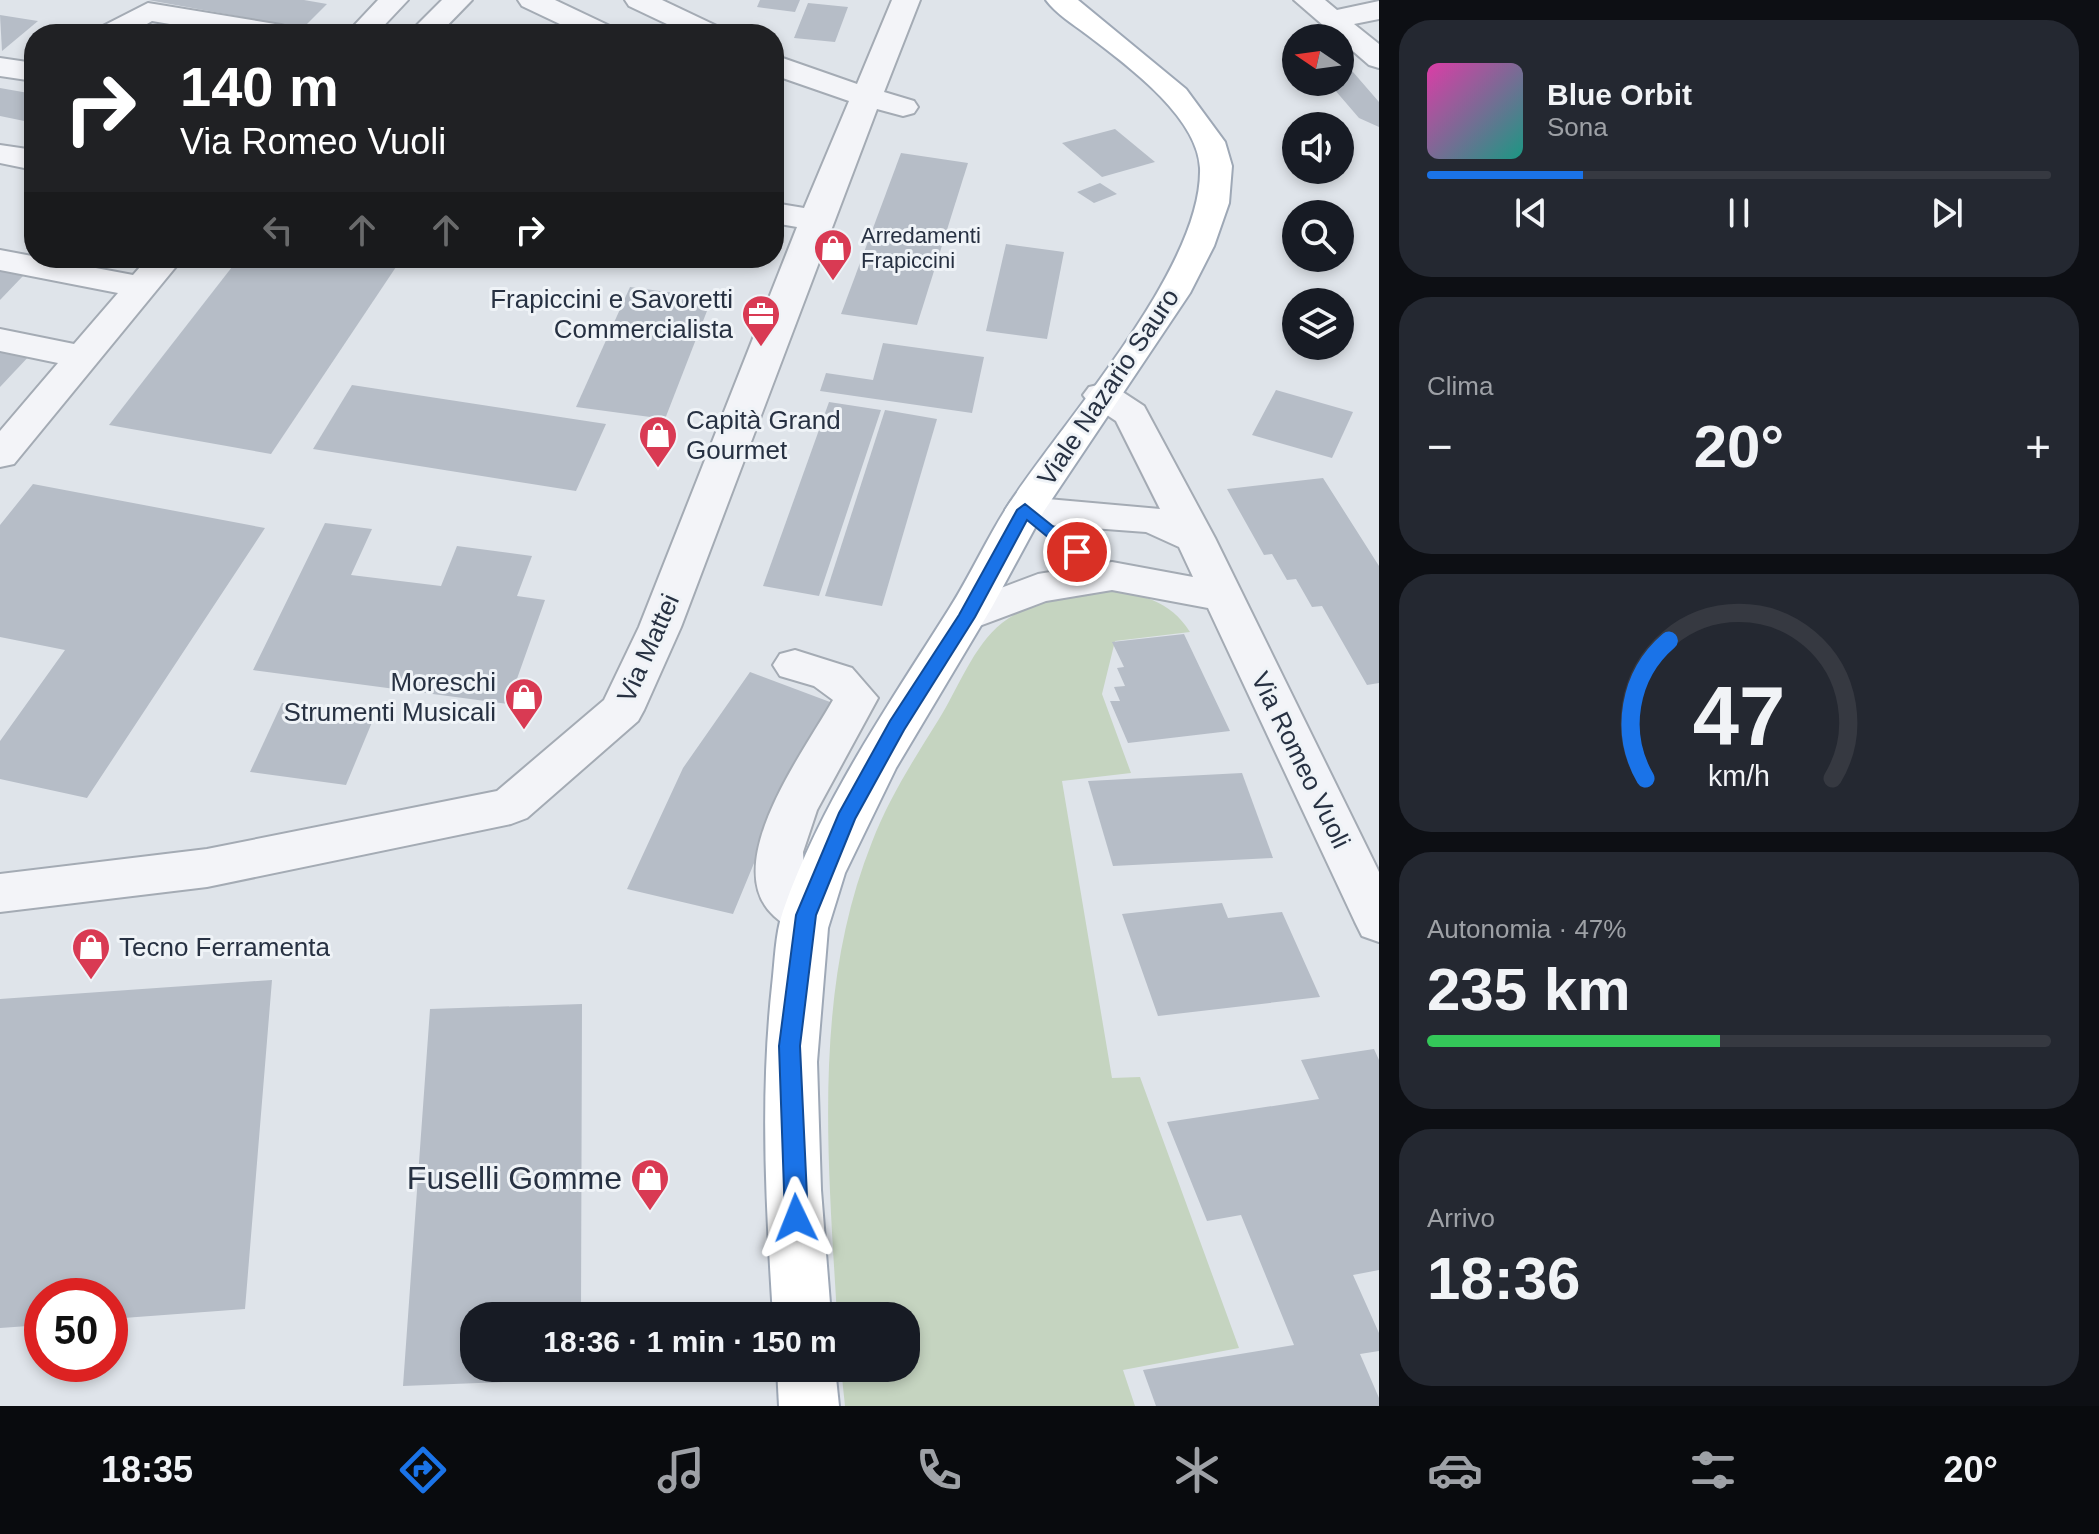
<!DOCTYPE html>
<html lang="it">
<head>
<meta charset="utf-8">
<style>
  :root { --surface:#171b24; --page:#242831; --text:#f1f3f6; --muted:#9ea1a6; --line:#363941; --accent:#1a73e8 }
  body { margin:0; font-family:Arial,sans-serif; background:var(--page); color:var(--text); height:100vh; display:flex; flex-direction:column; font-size:30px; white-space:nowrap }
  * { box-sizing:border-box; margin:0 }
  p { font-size:26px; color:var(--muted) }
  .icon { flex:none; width:44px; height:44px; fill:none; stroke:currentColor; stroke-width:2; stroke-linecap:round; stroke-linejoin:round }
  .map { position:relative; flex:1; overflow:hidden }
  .side { display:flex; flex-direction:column; gap:20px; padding:20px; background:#0d0f14; width:720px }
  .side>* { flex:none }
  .top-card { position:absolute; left:24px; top:24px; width:760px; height:244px; border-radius:32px; box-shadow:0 4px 12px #0003; background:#202124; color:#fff; overflow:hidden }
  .needle { width:52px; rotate:283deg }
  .buttons { position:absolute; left:1282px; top:24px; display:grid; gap:16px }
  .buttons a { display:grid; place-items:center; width:72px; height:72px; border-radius:50%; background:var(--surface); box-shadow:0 4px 12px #0003; font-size:40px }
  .speed { position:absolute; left:24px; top:1278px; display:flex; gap:16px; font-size:40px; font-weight:700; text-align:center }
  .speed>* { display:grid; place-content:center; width:104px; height:104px; border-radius:50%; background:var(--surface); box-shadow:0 4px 12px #0003; line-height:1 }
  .speed .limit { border:12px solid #d22; background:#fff; color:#111 }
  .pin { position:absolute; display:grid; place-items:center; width:68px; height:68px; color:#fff; margin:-34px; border:4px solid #fff; border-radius:50%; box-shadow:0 2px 8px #0007 }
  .me { position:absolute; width:88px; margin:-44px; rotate:358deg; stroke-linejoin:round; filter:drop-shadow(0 0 6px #0008) }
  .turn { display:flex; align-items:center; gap:28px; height:168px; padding:0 24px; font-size:36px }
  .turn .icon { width:104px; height:104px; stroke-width:2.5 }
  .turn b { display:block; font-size:56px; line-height:68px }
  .lanes { display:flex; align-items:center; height:76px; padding:0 24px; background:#0003; justify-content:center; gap:40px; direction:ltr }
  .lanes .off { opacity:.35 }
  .big { font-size:60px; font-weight:700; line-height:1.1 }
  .side .widget { flex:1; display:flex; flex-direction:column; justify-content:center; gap:12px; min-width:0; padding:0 28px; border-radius:32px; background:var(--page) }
  .side .dial { align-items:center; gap:0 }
  .dial svg { height:208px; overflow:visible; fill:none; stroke:var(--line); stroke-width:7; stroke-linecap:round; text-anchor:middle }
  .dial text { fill:var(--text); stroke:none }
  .song { display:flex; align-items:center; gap:24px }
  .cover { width:96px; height:96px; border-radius:12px; background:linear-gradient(135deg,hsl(320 70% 55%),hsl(170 70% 35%)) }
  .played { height:8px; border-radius:4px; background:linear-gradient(90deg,var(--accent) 25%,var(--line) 25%) }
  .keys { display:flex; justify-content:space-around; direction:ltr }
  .heat { display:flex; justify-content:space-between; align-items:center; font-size:44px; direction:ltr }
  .charge { height:12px; border-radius:6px; background:linear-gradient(90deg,#34c759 47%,var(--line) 0) }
  .trip { position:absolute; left:460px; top:1302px; width:460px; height:80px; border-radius:32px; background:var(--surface); box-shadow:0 4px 12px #0003; font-weight:700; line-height:80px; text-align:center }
  .tabs { display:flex; height:128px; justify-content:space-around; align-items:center; background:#090b0e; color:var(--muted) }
  .tabs .icon { width:56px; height:56px }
  .tabs .on { color:var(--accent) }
  .tabs b { font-size:36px; color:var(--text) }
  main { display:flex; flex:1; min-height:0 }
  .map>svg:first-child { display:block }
</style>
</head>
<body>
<main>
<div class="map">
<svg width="1379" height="1406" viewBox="0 0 1379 1406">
  <rect width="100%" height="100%" fill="#dfe4ea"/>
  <!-- green -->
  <path fill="#c5d4c0" d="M1105 590C1141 594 1170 600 1190 632L1115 641 1102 694 1131 773 1062 781 1112 1078 1140 1077 1239 1348 1123 1370 1135 1406H845L841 1368H906V1316H837C828 1159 812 992 872 842 889 798 914 759 939 719 958 689 973 646 1002 623 1030 601 1070 595 1105 590Z"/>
  <!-- building -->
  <g fill="#b6bdc7">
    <polygon points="148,0 304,0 327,4 303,28"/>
    <polygon points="760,0 800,0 795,12 757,7"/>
    <polygon points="808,3 848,7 835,42 794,38"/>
    <polygon points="0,15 38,21 2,51"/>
    <polygon points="1340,57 1379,102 1379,127 1359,118 1328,82 1340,82"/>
    <polygon points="0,88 34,94 34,123 0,116"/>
    <polygon points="1115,129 1155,162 1102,177 1062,143"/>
    <polygon points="901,153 968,163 917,325 841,314"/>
    <polygon points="1100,183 1117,194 1094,203 1077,192"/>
    <polygon points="1006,244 1064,252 1047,339 986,331"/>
    <polygon points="239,258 402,258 271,454 109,425"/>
    <polygon points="0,271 23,276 0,300"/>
    <polygon points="630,287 712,298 665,419 576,407"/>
    <polygon points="883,343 984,357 972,413 820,391 826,373 873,380"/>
    <polygon points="0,348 31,354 0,387"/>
    <polygon points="352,385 606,424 576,491 313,449"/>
    <polygon points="1276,390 1353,412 1332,458 1252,435"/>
    <polygon points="829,402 881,410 819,596 763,586"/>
    <polygon points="885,410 937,419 882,606 825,596"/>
    <polygon points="1323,478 1379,566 1379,683 1367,685 1322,606 1312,607 1296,579 1287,580 1272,554 1264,555 1227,489"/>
    <polygon points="33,484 265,528 87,798 0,779 0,741 65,650 0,637 0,525"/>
    <polygon points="325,523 372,529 351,575 441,586 457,546 532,556 517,596 545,600 508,704 253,670"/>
    <polygon points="1184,634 1230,731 1128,743 1110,701 1120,701 1114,687 1125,686 1117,668 1124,667 1112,642"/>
    <polygon points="750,672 838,705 778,805 733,914 627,889 683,768"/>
    <polygon points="282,703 375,715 346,785 250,772"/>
    <polygon points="1242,773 1273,858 1113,866 1088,781"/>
    <polygon points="1222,903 1228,918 1282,912 1320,997 1158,1016 1122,914"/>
    <polygon points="272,980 245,1309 110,1319 110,1296 42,1296 42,1325 0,1328 0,999"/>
    <polygon points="582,1004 581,1316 474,1316 474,1368 581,1368 581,1379 403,1386 430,1009"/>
    <polygon points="1374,1049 1379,1060 1379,1270 1353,1275 1379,1333 1379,1351 1360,1354 1379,1398 1379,1406 1156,1406 1143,1370 1294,1345 1241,1215 1207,1221 1167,1122 1319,1099 1301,1060"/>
  </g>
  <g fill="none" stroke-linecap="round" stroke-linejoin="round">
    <defs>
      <g id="minor">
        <polygon points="378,0 408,0 376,34 346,34"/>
        <polygon points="442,0 472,0 439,34 408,34"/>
        <polygon points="518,0 555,0 614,28 618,34 581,34 522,6"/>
        <polygon points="625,0 662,0 721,28 725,34 688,34 629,6"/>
        <polygon points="892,0 920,0 884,92 914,101 918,107 914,113 903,116 877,109 681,627 644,710 638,721 527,818 511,824 207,887 0,912 0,874 207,849 497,791 604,700 639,627 797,227 774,223 774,203 804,208 849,101 774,75 774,55 857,84"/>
        <polygon points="1294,0 1325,0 1337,10 1379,1 1379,19 1354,24 1379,44 1379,68 1369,65"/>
        <polygon points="148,3 281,25 291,28 295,34 229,34 152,21 130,34 95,34 99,28"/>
        <polygon points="0,58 34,63 34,81 0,76"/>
        <polygon points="0,145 34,150 34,170 0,163"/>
        <polygon points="0,250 133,275 148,258 183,258 14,464 0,467 0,431 58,363 0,351 0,329 74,344 118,293 0,270"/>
        <polygon points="1102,384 1115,387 1144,406 1215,538 1379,872 1379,942 1362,936 1355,922 1208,608 1112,590 1046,601 966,631 951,627 945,617 951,607 1038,574 1112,562 1193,577 1179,547 1146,532 1025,523 1011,519 1005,510 1011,501 1025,497 1160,509 1116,421 1089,403 1083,395 1089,387"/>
        <path d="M795 650 852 668 878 698 817 810 803 852 805 885 823 901 830 915 823 929C801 936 791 931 774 916 718 865 805 750 833 700L814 686 780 676 773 665 780 654Z"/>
      </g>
      <g id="major">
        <path d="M1046 0H1078L1186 89 1225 142 1232 166 1229 203 1214 246 1190 293 1044 511 992 607 896 768 845 873 828 928 817 1062 821 1190 831 1316H773C766 1206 760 1096 772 986 775 961 775 935 783 911 821 802 888 706 949 609 972 573 989 533 1013 498 1067 417 1203 266 1200 168 1198 116 1124 63 1086 34 1073 24 1056 14 1046 0Z"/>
        <polygon points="777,1368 835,1368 839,1406 779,1406"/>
      </g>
    </defs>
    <!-- minor casing -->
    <use href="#minor" stroke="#a4abb4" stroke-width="4"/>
    <!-- major casing -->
    <use href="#major" stroke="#9ea8b6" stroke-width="4"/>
    <!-- minor -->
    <use href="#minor" fill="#f3f4f8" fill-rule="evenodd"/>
    <!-- major -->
    <use href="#major" fill="#fff" fill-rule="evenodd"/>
  </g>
  <!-- route -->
  <polygon fill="#1a73e8" stroke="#114b97" stroke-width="2" points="1025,504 1085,552 1083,556 1071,556 1027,520 975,617 904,730 855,819 816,915 800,1046 808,1218 805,1225 796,1228 788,1225 785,1218 779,1046 796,915 839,813 890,721 959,615 1017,510"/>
  <!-- icons -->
  <defs>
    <symbol id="shop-pin" viewBox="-11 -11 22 30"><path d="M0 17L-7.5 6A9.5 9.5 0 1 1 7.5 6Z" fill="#d93a53" stroke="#eff3f7"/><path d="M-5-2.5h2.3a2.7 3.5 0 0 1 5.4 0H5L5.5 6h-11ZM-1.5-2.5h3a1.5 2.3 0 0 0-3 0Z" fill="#fff"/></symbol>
    <symbol id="office-pin" viewBox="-11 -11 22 30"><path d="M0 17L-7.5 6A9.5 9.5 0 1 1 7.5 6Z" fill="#d93a53" stroke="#eff3f7"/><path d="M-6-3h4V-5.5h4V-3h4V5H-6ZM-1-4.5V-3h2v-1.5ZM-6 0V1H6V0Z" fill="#fff"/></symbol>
  </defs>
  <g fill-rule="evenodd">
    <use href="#shop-pin" x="811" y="226" width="44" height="60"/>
    <use href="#office-pin" x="739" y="292" width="44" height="60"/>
    <use href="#shop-pin" x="636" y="413" width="44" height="60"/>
    <use href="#shop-pin" x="502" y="675" width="44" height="60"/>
    <use href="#shop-pin" x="69" y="925" width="44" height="60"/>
    <use href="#shop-pin" x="628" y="1156" width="44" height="60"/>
  </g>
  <g text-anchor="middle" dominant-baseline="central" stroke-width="6" stroke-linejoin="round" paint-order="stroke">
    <!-- far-poi labels -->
    <g font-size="22" fill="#273142" stroke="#eff3f7" text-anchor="start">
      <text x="861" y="235">Arredamenti<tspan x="861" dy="25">Frapiccini</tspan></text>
    </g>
    <!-- poi labels -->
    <g font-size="26" fill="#273142" stroke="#eff3f7" text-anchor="end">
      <text x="733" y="299">Frapiccini e Savoretti<tspan x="733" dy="30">Commercialista</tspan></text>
      <text x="686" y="420" text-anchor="start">Capità Grand<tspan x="686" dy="30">Gourmet</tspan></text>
      <text x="496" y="682">Moreschi<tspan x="496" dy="30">Strumenti Musicali</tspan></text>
      <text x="119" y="947" text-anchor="start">Tecno Ferramenta</text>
    </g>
    <!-- street labels -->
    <g font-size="26" fill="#273142" stroke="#eff3f7">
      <text transform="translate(1108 387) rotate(-56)">Viale Nazario Sauro</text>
      <text transform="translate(648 648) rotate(-66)">Via Mattei</text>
      <text transform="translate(1301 760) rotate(64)">Via Romeo Vuoli</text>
    </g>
    <!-- near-poi labels -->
    <g font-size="32" fill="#273142" stroke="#eff3f7" text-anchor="end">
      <text x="622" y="1178">Fuselli Gomme</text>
    </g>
  </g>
</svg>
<div class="buttons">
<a><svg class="needle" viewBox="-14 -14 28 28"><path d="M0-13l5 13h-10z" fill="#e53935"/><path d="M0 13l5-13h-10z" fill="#9ea1a6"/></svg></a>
<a><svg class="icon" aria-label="sound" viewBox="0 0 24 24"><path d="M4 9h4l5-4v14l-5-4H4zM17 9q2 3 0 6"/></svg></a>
<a><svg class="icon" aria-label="search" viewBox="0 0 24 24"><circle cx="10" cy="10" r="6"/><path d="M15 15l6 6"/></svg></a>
<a><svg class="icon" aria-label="layers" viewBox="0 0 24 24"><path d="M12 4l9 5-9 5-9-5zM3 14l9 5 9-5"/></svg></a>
</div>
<div class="speed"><div class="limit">50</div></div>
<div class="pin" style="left:1077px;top:552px;background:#d93025"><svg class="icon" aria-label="arrive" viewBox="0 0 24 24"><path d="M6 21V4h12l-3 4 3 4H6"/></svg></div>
<svg class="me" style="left:796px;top:1218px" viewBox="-20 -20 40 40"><path d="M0-17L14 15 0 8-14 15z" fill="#1a73e8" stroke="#fff" stroke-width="4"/></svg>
<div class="trip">18:36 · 1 min · 150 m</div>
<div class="top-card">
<div class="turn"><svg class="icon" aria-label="right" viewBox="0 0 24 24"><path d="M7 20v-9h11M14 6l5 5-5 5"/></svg><div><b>140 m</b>Via Romeo Vuoli</div></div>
<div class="lanes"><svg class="icon off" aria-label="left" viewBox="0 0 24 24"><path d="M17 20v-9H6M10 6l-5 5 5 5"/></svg><svg class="icon off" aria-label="ahead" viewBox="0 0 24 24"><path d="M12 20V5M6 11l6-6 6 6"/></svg><svg class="icon off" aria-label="ahead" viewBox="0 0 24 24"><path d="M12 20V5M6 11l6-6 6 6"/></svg><svg class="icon" aria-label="right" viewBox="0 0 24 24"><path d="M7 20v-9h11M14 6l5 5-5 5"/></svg></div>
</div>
</div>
<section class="side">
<div class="widget">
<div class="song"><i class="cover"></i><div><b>Blue Orbit</b><p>Sona</p></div></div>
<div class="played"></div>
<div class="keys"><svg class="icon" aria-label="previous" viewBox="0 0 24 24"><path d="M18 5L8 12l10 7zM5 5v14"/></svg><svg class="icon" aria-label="pause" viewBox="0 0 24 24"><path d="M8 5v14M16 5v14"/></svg><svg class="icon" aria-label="next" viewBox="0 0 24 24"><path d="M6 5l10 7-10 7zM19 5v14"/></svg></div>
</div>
<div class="widget"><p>Clima</p>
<div class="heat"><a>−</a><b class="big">20°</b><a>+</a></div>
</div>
<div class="widget dial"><svg viewBox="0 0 100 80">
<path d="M14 69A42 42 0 1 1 86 69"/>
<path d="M14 69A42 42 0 0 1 23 16" stroke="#1a73e8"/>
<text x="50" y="56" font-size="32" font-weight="700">47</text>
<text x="50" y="72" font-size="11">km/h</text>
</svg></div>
<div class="widget"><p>Autonomia · 47%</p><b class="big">235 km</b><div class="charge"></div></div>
<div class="widget"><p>Arrivo</p><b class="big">18:36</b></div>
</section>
</main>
<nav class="tabs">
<b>18:35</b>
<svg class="icon on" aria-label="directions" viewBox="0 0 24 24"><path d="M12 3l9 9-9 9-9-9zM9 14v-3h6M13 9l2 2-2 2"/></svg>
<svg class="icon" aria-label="music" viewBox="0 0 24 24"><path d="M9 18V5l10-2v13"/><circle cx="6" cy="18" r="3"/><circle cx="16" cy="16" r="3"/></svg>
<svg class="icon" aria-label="phone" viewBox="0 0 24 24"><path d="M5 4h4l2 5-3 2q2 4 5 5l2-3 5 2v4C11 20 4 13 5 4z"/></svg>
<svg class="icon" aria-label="climate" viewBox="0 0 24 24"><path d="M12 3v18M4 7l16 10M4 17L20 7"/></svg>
<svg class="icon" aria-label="car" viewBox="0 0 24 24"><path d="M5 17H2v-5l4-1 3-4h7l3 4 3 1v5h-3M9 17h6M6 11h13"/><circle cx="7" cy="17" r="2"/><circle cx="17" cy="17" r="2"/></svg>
<svg class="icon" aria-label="filters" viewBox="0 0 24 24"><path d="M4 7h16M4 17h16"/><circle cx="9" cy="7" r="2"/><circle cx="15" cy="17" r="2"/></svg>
<b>20°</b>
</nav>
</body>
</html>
